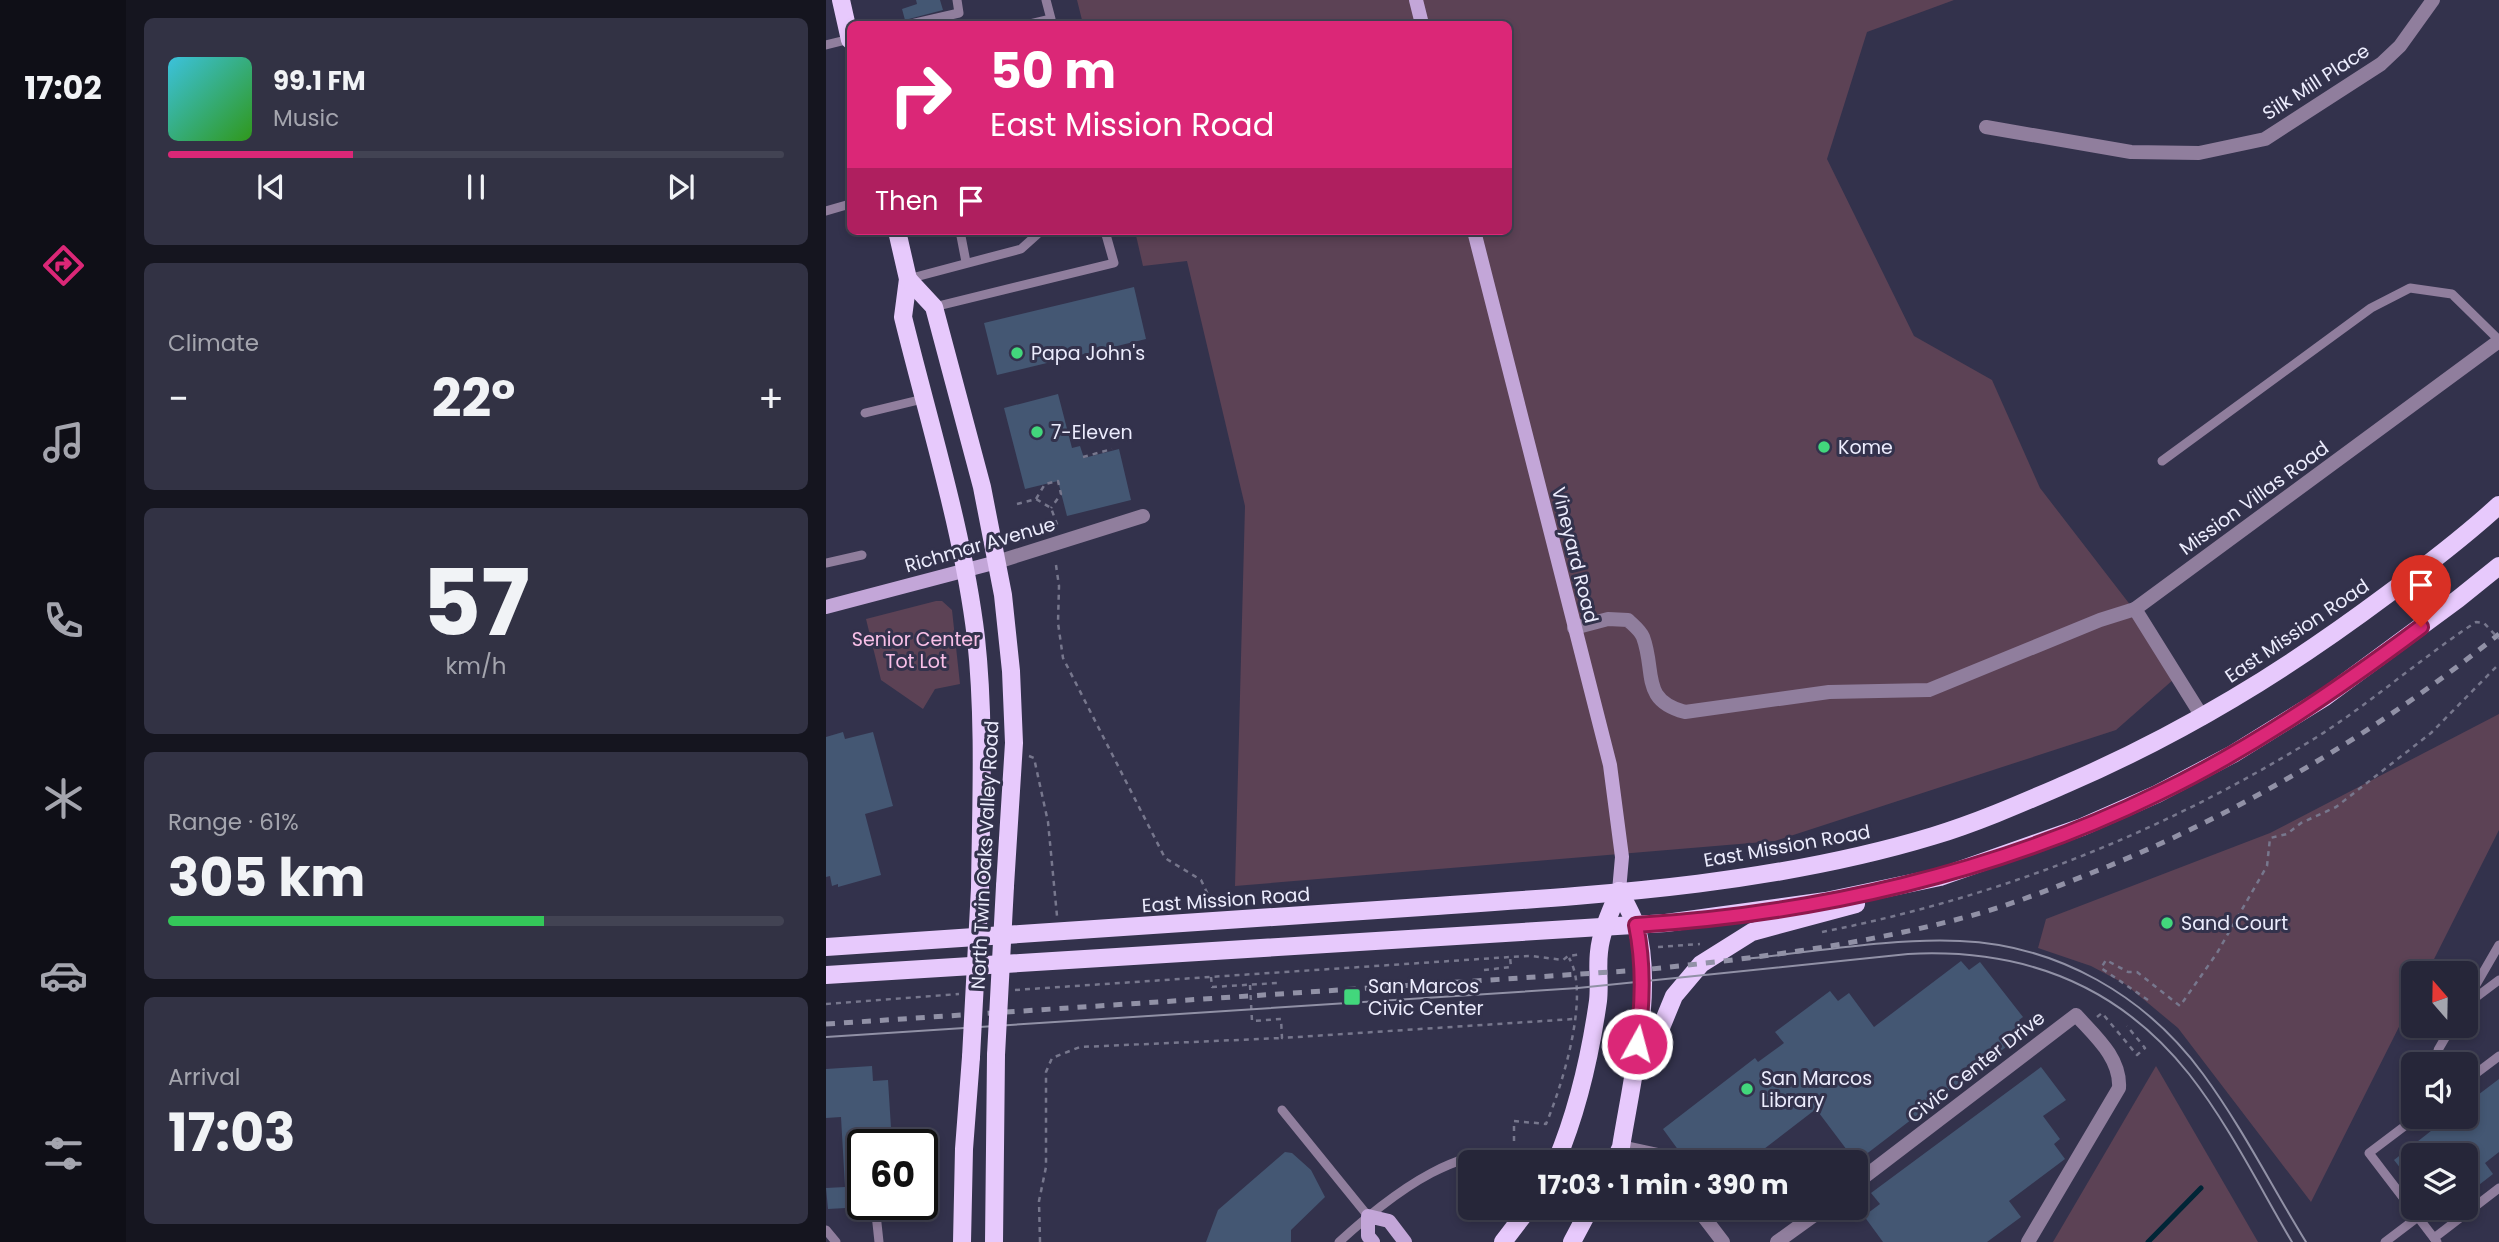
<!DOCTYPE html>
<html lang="en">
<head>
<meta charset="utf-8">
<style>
  :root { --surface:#262639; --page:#323244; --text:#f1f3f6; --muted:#a4a5ae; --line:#424353; --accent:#db2777 }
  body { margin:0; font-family:Poppins,sans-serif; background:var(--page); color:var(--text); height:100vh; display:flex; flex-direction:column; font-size:26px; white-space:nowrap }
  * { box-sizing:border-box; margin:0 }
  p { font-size:23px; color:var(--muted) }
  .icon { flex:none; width:38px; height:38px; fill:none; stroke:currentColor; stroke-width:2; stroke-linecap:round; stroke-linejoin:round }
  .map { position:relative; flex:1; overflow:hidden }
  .panel { display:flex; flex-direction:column; gap:18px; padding:18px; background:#15151f; width:700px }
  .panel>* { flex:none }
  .hud { position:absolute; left:21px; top:21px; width:665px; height:214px; border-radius:10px; box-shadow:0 4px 10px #0003,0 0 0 2px var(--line); background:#db2777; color:#fff; overflow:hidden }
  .needle { width:46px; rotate:340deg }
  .buttons { position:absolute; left:1575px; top:961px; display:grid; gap:14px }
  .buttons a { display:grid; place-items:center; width:77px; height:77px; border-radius:10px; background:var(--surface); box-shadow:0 4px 10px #0003,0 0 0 2px var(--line); font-size:35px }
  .speed { position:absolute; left:21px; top:1129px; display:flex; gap:14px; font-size:35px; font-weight:700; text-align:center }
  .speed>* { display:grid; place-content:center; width:91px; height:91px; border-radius:50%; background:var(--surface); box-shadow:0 4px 10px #0003,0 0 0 2px var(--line); line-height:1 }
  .speed .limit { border:4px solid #111; border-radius:10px; background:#fff; color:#111 }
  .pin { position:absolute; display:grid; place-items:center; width:60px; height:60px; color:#fff; margin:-72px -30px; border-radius:50% 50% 50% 0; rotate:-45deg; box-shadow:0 0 7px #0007 }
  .pin .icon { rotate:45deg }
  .me { position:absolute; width:77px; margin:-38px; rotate:7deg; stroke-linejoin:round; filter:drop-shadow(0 0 5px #0008) }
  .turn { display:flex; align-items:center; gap:24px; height:147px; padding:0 28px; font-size:32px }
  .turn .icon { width:91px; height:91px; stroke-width:2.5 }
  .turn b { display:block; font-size:49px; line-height:60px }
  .then { display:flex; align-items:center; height:66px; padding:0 28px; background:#0003; gap:14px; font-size:26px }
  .big { font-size:52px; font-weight:700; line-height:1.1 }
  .panel .widget { flex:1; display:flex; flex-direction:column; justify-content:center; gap:10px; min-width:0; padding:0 24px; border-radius:10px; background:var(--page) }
  .panel .dial { align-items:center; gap:0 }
  .dial b { font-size:91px; line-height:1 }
  .song { display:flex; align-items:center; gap:21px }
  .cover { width:84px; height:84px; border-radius:10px; background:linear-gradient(135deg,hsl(190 70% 55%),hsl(110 70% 35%)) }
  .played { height:7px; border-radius:4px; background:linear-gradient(90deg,var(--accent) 30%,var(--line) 30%) }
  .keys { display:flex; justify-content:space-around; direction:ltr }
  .heat { display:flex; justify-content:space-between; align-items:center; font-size:38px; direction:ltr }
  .charge { height:10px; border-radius:5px; background:linear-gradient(90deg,#34c759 61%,var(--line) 0) }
  .trip { position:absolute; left:632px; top:1150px; width:410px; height:70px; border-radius:10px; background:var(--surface); box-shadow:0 4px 10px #0003,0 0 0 2px var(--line); font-weight:700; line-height:70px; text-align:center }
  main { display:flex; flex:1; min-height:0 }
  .menu { display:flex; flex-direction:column; width:126px; justify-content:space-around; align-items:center; background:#0f0f17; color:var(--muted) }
  .menu .icon { width:49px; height:49px }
  .menu .on { color:var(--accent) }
  .menu b { font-size:32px; color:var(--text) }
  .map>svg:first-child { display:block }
</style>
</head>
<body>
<main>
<nav class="menu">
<b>17:02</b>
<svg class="icon on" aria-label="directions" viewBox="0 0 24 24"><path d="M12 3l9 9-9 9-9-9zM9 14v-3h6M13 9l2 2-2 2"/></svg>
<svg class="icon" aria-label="music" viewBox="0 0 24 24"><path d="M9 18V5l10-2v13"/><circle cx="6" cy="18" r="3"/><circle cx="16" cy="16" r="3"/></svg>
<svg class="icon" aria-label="phone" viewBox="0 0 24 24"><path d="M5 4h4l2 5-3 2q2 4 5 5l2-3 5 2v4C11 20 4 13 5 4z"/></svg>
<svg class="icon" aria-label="climate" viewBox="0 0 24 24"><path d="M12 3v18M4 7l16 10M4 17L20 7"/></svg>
<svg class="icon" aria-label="car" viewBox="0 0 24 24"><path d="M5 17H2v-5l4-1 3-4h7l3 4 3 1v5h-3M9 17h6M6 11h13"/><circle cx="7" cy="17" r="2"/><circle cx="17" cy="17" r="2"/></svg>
<svg class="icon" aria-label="filters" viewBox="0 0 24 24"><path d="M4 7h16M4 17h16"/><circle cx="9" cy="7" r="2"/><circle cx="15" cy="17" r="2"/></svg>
</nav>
<section class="panel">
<div class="widget">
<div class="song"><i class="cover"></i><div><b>99.1 FM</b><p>Music</p></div></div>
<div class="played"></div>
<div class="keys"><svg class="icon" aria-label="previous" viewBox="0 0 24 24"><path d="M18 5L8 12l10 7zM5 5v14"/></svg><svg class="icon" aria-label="pause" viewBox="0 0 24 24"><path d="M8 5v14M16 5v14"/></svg><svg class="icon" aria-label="next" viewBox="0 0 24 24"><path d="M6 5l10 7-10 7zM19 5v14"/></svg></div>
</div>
<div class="widget"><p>Climate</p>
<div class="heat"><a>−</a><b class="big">22°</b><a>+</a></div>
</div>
<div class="widget dial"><b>57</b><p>km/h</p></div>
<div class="widget"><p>Range · 61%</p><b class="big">305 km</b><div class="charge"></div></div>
<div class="widget"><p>Arrival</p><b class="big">17:03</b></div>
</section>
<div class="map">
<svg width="1673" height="1242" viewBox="0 0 1673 1242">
  <rect width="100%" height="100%" fill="#33324c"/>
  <!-- green -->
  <g fill="#5c4255">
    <polygon points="251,0 1128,0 1041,32 1001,159 1088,336 1166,380 1214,488 1356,672 1290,730 949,841 409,886 419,506 361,261 317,266 309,231 682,231 682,24 257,24"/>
    <polygon points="110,601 116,601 126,610 134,684 109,689 97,709 55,680 40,619"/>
    <polygon points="1673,714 1673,830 1601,973 1587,973 1587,999 1485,1202 1352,1028 1299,984 1265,966 1212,948 1220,919 1444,833"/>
    <polygon points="1330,1066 1432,1242 1227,1242"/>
  </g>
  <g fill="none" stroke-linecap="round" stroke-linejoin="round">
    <!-- stream -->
    <polyline stroke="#002536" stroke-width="5" points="1322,1242 1375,1188"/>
  </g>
  <!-- building -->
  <g fill="#445773">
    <polygon points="90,0 114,0 117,10 79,20 76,9 91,4"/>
    <polygon points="308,287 320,339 171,375 158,323"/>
    <polygon points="232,394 246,448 254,446 258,458 293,449 305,500 241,516 232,481 199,489 178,408"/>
    <polygon points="17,732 19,739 47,732 67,806 39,814 55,875 12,887 12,884 6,886 4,876 0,877 0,737"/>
    <polygon points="1135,961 1143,970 1154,962 1197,1017 1193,1020 1201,1031 1030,1162 990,1109 921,1162 861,1162 837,1129 929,1058 932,1062 958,1043 949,1032 1004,991 1012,1001 1023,993 1048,1027"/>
    <polygon points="46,1066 47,1081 62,1080 66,1144 37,1144 37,1207 2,1209 0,1188 19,1187 15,1117 0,1118 0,1069"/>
    <polygon points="1215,1067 1240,1100 1217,1116 1234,1139 1228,1144 1239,1159 1183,1201 1195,1217 1161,1242 1057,1242 1038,1216 1054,1204 1045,1193"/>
    <polygon points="1673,1079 1673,1152 1659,1163 1667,1174 1640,1195 1640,1155 1587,1155 1587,1184 1568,1160 1624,1116 1640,1116 1640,1104"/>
    <polygon points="459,1152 466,1153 485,1170 499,1197 465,1230 465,1242 380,1242 392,1210"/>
  </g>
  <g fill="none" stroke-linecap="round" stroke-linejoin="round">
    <!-- path -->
    <g stroke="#77778d" stroke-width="2.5" stroke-dasharray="5 5" stroke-linecap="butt">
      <polyline points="257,457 286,449"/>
      <polyline points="210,499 219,484 232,481 235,494 225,508"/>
      <polyline points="191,504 210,499 225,508 232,527"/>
      <polyline points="230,565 233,586 232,623 237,658 339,858 375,880 387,905"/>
      <polyline points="203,756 208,758 222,822 231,916"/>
      <path d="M996 932C1174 897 1336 833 1491 737 1546 702 1595 658 1650 622L1658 623 1673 639"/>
      <polyline points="832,947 874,944"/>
      <polyline points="658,970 685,967 684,957"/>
      <polyline points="385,977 386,987 451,983"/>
      <polyline points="424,985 426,1021 455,1019 456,1038 748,1019"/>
      <polyline points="189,990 684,957 705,956 737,960 742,956 756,954"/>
      <polyline points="1322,1000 1275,968 1280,960 1302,972 1311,972 1354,1006 1391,953 1441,866 1444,838 1461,834 1475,823 1510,807 1605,733 1673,664"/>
      <polyline points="0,1004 133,994"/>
      <polyline points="1271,1017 1276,1013 1311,1055 1319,1048 1301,1026"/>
      <path d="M688 1141V1121L720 1124C736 1086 765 994 743 958"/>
      <polyline points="214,1242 213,1201 220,1167 220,1072 226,1058 254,1047 456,1038"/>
    </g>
    <!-- lane -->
    <g stroke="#907e9d" stroke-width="9">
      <polyline points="85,24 133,13 131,0"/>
      <polyline points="204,24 225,19 220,0"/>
      <polyline points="0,45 24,39"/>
      <polyline points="0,211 24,204"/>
      <polyline points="134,231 140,262"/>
      <polyline points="82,279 195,249 215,231"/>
      <polyline points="108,307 288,263 279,231"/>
      <polyline points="39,413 97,399"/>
      <polyline points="1336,461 1545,308 1584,288 1626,294 1673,340"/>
      <polyline points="0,563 36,555"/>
      <polyline points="1640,1002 1673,945"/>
      <polyline points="1641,1004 1673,980"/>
      <polyline points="1622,1064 1612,1050 1626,1026"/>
      <polyline points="1640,1081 1673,1056"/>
      <polyline points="456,1110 542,1216"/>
      <polyline points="1592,1116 1543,1153 1611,1242"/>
      <polyline points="50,1214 53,1242"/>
      <polyline points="0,1230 10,1242"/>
      <polyline points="1608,1238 1673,1188"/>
      <path d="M513 1242C562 1198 643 1129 713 1162"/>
      <polyline points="1559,1242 1592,1217"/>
    </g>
    <!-- street -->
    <g stroke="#907e9d" stroke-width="14">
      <polyline points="1160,127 1305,152 1373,153 1439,139 1555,64 1574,46 1607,0"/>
      <polyline points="171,562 317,516"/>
      <path d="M748 628 782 619 802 620C807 625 814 630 817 637 830 672 814 700 859 712L1003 692 1103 690 1274 620 1309 609"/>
      <polyline points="1377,718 1309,609 1673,341"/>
      <polyline points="795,1147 832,1155 837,1162"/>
      <path d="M1029 1184 1250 1015C1269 1036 1295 1058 1293 1088L1202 1242"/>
      <polyline points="871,1208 897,1242"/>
      <polyline points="951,1242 998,1208"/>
    </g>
    <!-- secondary -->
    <g stroke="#c3a6d8" stroke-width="14">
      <polyline points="590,0 596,24"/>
      <polyline points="648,231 784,765 796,857 793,891"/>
      <polyline points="0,607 171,562"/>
      <polyline points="547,1242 542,1236 542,1216 563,1221 579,1242"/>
    </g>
    <!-- primary -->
    <g stroke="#e7c9fc" stroke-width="18">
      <polyline points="15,0 24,40"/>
      <path d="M71 231 82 279 77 317C103 423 137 530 150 638 159 721 155 805 154 888"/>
      <polyline points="82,279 108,307 156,487 177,595 185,671 188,743 179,886"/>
      <path d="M0 947C199 934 398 921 596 907 768 895 942 886 1107 836 1153 822 1196 803 1240 784 1358 733 1459 671 1562 594 1600 566 1638 537 1673 505"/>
      <polyline points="0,975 840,923 1000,901 1114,877 1256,827 1331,794 1407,754 1499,697 1632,599 1673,566"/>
      <polyline points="808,1064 834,1030 848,996 875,964 926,932 1030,904"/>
      <path d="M730 1162C752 1110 764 1057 772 1001 774 985 771 969 773 952 775 931 785 911 793 891"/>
      <path d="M788 1162 795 1147C805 1084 829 987 810 926 806 914 799 902 793 891"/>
      <polyline points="136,1242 138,1149 145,1057"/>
      <polyline points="168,1242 170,1055"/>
      <polyline points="677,1242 703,1208"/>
      <polyline points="746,1242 764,1208"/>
    </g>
    <!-- tram -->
    <g stroke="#9191a6" stroke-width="2">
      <path d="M917 959C989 952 1062 938 1134 941 1232 945 1320 996 1377 1074 1416 1127 1446 1187 1480 1242"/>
      <path d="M0 1037 752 988 1082 954C1195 948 1291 983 1363 1074 1403 1125 1433 1186 1466 1242"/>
    </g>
    <!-- rail -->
    <path stroke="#9191a6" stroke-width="5" stroke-dasharray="9 9" stroke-linecap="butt" d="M0 1024 815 970C925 959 1037 945 1144 916 1192 903 1237 884 1283 866 1425 807 1554 730 1673 634"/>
    <!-- primary-bridge -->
    <g stroke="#e7c9fc" stroke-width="18">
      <polyline points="170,1055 179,886"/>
      <polyline points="145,1057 154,888"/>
    </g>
  </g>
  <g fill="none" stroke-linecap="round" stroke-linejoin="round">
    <defs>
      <path id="route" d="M811 1044C817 1004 818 964 810 925 989 914 1169 873 1331 794 1425 749 1512 689 1595 627"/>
    </defs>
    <!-- route casing -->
    <use href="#route" stroke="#8e194d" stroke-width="18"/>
    <!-- route -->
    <use href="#route" stroke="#db2777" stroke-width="12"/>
  </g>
  <!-- markers -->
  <g fill="#42d77c" stroke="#33324c" stroke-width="2.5">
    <circle cx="191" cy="353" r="7"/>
    <circle cx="211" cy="432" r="7"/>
    <circle cx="998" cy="447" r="7"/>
    <circle cx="1341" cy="923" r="7"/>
    <rect x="517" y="988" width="18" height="18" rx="3.5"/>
    <circle cx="921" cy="1089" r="7"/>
  </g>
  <g text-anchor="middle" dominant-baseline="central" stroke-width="6" stroke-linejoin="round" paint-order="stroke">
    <!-- street labels -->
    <g font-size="19" fill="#ececfd" stroke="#33324c">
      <text transform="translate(1490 82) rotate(-33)">Silk Mill Place</text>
      <text transform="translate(1428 498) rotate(-36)">Mission Villas Road</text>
      <text transform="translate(154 545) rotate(-16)">Richmar Avenue</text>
      <text transform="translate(749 555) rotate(76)">Vineyard Road</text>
      <text transform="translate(1471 631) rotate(-34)">East Mission Road</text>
      <text transform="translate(961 846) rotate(-10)">East Mission Road</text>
      <text transform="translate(159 855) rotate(-87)">North Twin Oaks Valley Road</text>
      <text transform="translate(400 900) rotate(-4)">East Mission Road</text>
      <text transform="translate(1150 1067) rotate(-38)">Civic Center Drive</text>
    </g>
    <!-- poi labels -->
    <g font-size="19" fill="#ececfd" stroke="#33324c" text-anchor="start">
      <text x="205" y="353">Papa John's</text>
      <text x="225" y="432">7-Eleven</text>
      <text x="1012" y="447">Kome</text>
      <text x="1355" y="923">Sand Court</text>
      <text x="542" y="986">San Marcos<tspan x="542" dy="22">Civic Center</tspan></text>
      <text x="935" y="1078">San Marcos<tspan x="935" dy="22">Library</tspan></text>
    </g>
    <!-- park labels -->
    <g font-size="19" fill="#f9c0e8" stroke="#33324c">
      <text x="90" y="639">Senior Center<tspan x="90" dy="22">Tot Lot</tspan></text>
    </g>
  </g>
</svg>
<div class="buttons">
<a><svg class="needle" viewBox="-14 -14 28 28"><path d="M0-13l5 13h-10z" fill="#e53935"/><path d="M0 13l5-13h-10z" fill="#a4a5ae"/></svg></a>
<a><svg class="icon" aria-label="sound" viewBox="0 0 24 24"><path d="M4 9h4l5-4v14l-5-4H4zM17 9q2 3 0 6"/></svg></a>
<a><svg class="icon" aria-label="layers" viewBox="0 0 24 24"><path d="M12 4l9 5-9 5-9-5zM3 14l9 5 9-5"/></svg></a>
</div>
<div class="speed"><div class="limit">60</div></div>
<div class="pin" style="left:1595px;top:627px;background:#d93025"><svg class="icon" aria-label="arrive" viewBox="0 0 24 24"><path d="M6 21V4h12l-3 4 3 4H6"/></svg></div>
<svg class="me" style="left:811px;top:1044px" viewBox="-20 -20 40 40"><circle r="17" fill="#db2777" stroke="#fff" stroke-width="3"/><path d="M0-11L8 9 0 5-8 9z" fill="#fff"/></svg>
<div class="trip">17:03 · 1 min · 390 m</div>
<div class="hud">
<div class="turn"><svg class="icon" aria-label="right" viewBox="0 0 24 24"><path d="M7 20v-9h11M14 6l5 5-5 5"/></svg><div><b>50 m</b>East Mission Road</div></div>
<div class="then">Then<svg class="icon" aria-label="arrive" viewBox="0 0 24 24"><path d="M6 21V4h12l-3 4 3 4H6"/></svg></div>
</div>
</div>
</main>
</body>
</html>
